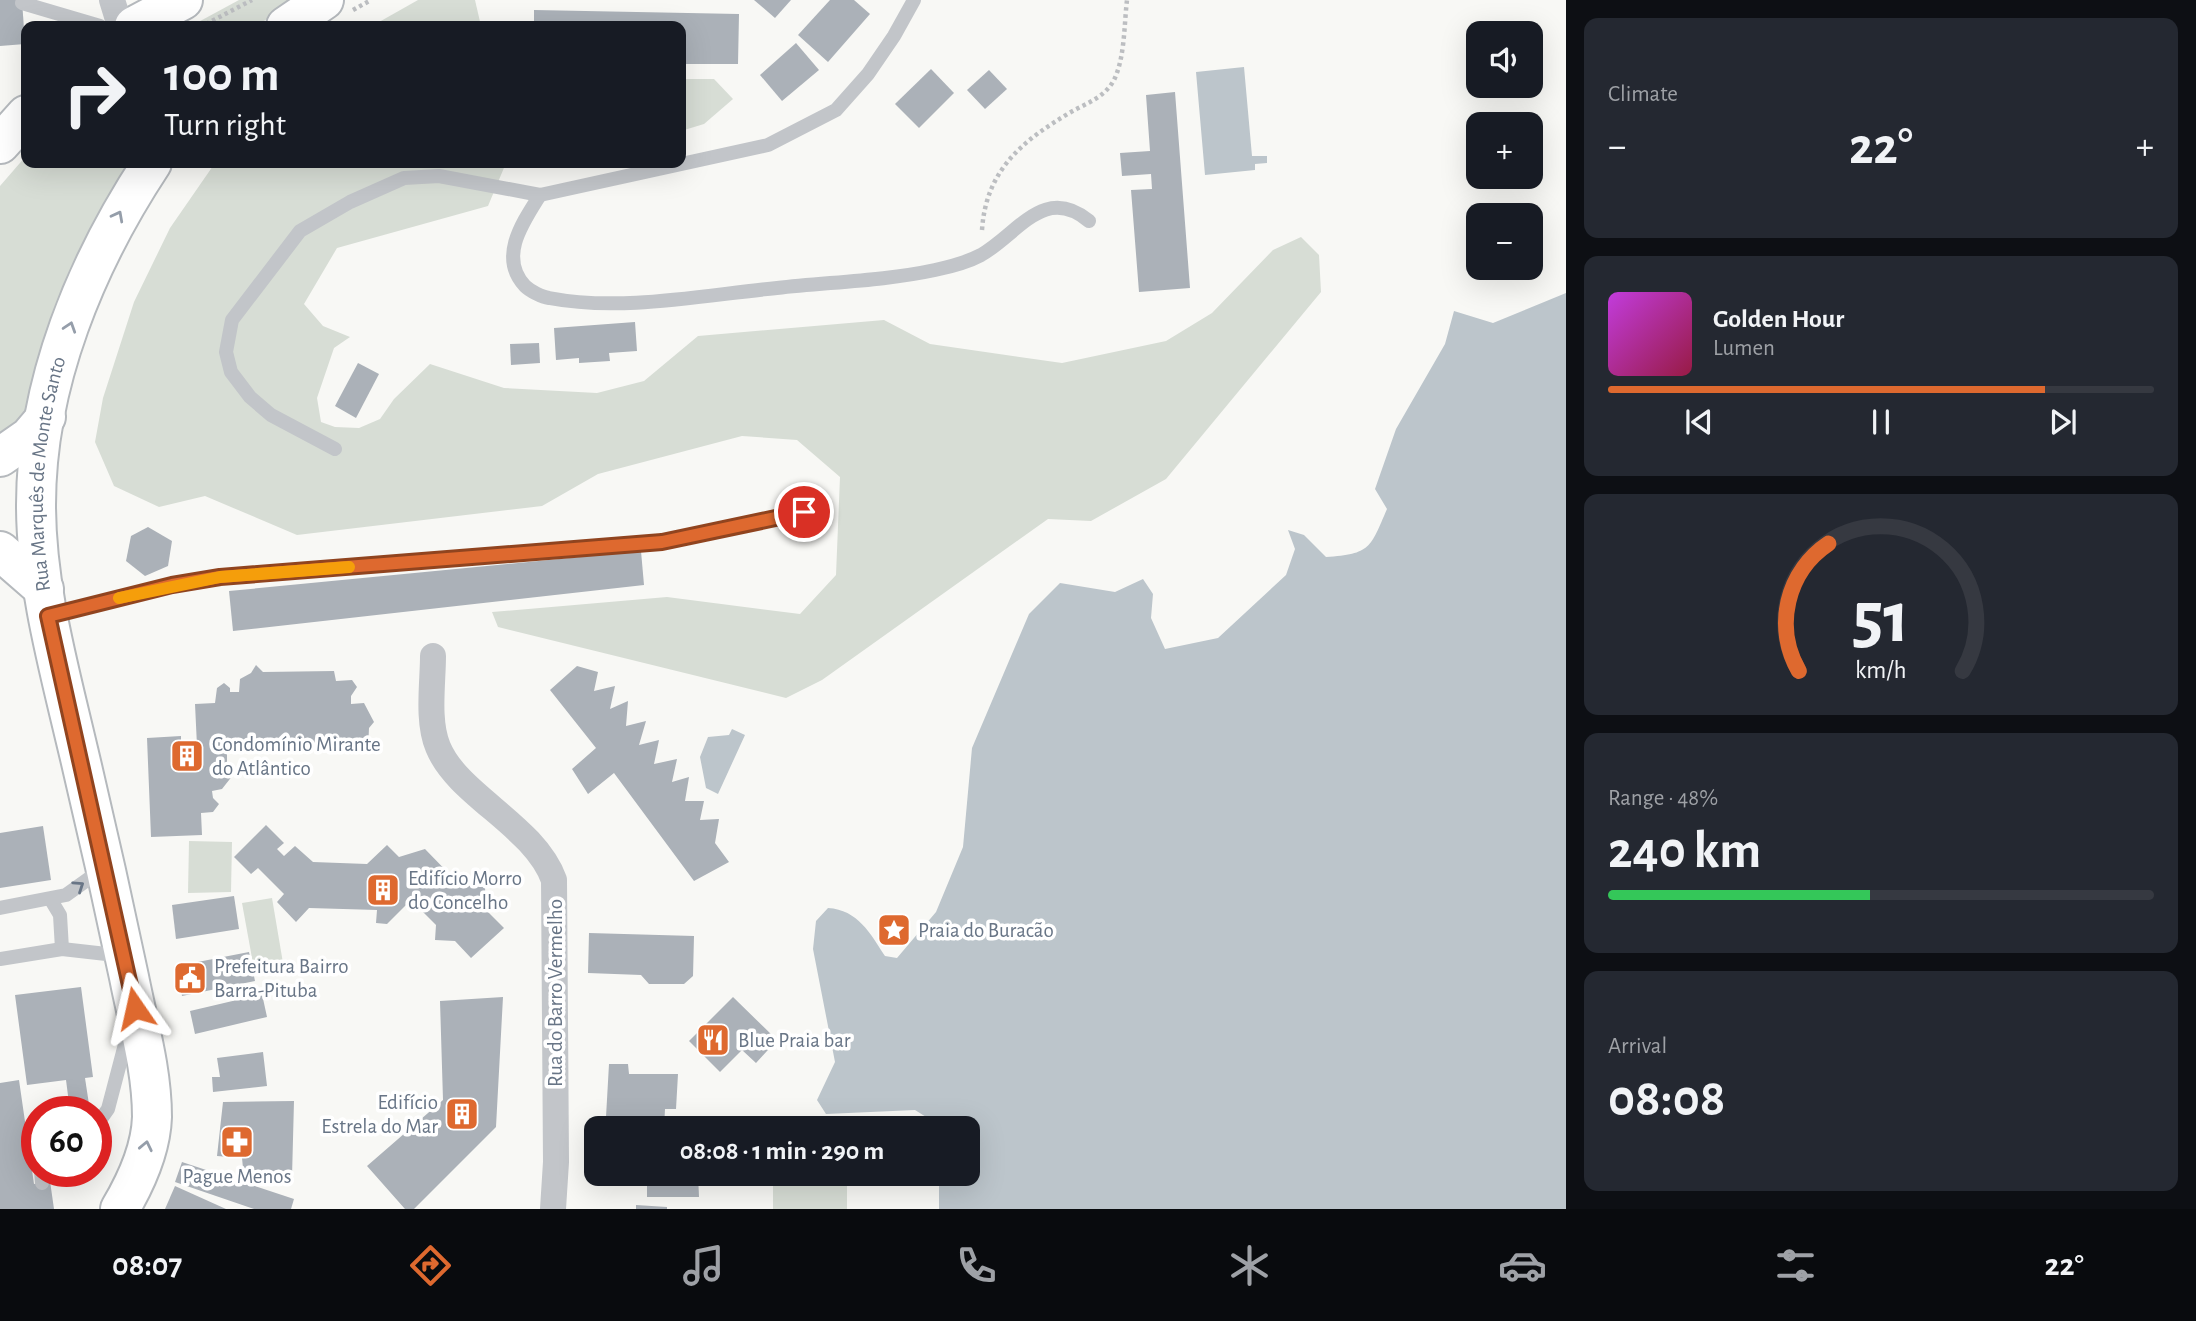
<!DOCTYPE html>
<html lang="en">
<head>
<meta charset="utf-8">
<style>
  :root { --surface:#171b24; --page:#242831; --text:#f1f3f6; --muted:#9ea1a6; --line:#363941; --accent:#de692f }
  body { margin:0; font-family:"Alegreya Sans",sans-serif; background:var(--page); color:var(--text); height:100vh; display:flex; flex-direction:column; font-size:26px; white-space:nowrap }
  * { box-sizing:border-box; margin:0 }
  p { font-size:23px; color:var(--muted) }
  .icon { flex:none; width:38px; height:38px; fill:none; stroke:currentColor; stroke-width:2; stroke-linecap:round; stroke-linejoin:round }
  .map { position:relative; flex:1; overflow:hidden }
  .panel { display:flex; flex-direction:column; gap:18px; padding:18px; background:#0d0f14; width:630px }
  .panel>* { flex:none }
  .banner { position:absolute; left:21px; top:21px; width:665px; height:147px; border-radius:14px; box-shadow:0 7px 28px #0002; background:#171b24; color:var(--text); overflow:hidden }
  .controls { position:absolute; left:1466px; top:21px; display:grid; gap:14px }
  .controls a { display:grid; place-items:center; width:77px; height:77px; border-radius:14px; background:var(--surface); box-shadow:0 7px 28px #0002; font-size:35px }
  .speed { position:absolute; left:21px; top:1096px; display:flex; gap:14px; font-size:35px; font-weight:700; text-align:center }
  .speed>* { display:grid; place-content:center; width:91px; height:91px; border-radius:50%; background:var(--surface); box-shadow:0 7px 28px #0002; line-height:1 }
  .speed .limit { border:10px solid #d22; background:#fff; color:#111 }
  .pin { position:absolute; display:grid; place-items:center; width:60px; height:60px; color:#fff; margin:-30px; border:4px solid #fff; border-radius:50%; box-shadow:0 2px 7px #0007 }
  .me { position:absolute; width:77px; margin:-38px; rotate:349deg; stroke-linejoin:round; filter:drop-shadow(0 0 5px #0008) }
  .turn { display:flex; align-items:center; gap:24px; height:147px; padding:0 28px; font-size:32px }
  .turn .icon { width:91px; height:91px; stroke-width:2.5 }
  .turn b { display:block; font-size:49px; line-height:60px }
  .big { font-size:52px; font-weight:600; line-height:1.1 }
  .panel .widget { flex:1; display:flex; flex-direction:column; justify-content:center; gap:10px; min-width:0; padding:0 24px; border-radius:14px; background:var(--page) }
  .panel .dial { align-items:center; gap:0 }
  .dial svg { height:182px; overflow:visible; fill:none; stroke:var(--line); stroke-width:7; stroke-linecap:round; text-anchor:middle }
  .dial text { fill:var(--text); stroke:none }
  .song { display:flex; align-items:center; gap:21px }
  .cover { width:84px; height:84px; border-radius:10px; background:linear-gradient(135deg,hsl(290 70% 55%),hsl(340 70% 35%)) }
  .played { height:7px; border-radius:4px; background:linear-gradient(90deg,var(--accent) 80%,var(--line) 80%) }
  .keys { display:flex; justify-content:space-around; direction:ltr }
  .heat { display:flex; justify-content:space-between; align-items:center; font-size:38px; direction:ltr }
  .charge { height:10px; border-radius:5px; background:linear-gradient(90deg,#34c759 48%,var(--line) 0) }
  .trip { position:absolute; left:584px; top:1116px; width:396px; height:70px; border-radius:14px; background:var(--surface); box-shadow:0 7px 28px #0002; font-weight:600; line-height:70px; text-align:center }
  .tabs { display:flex; height:112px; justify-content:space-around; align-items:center; background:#090b0e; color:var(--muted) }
  .tabs .icon { width:49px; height:49px }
  .tabs .on { color:var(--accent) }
  .tabs b { font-size:32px; color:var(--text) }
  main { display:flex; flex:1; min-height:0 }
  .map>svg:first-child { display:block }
</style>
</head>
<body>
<main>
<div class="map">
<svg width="1566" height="1209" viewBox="0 0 1566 1209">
  <rect width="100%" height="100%" fill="#f8f8f5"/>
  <!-- green -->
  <g fill="#d7ddd5">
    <polygon points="239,0 294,0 257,26 191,26"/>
    <polygon points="418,0 475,0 481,26 372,26"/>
    <polygon points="681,79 714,79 733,99 704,124 681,131"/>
    <path d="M26 156V163H130C108 196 88 230 73 267 55 312 41 415 0 439V186Z"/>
    <polygon points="215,163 506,163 488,206 337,248 304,304 323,326 350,337 334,348 317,398 321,422 335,427 359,428 380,419 394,399 430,364 504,388 597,393 644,381 698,336 884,320 930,344 1062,363 1166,341 1212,313 1273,250 1301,237 1319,255 1321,292 1166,479 1091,521 1048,519 822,680 786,698 498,627 492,612 667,597 800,614 836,575 840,477 797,440 742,436 598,474 542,506 297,535 205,496 159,507 114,486 95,442 103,398 134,302 170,228"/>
    <polygon points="189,841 232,842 231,892 188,893"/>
    <polygon points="272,898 283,963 254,969 242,903"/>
    <rect x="773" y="1174" width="74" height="35"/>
  </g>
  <!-- water -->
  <g fill="#bcc5cb">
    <polygon points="1244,67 1252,156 1267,156 1267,163 1255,164 1255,170 1205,175 1196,72"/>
    <path d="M1566 293V1209H939V1174H968V1129H940L939 1125 915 1110 826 1114 817 1100 835 1062 813 949 816 921 828 908C858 910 870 933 885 956L897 958 936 912 963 847 972 748 1029 614 1060 583 1115 592 1143 579 1153 594 1151 618 1165 649 1218 638 1286 575 1295 549 1288 530 1304 535 1326 557C1371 554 1370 548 1387 509L1375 489 1396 429 1445 344 1454 311 1493 323Z"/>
    <polygon points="732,729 745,735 718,794 706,788 700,757 708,737 729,735"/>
  </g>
  <!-- building -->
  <g fill="#abb1b8">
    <polygon points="0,0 22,0 25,44 0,46"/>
    <polygon points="754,0 791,0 775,18"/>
    <polygon points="830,0 854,0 870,14 828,62 798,35"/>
    <polygon points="534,10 739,14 738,64 681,64 681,26 534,26"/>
    <polygon points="796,43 819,70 782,101 760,75"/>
    <polygon points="931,69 954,93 919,128 895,104"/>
    <polygon points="989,70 1007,89 985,109 967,90"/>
    <polygon points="1175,92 1190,288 1139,292 1131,190 1152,189 1151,174 1122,176 1120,153 1150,151 1146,95"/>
    <polygon points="635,322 637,351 609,353 610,361 579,363 579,358 556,360 554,328"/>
    <polygon points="539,343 540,363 511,365 510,344"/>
    <polygon points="358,363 379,374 356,418 335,406"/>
    <polygon points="148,527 172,541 168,566 145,576 126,561 131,536"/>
    <polygon points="641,551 644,585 233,631 229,591"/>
    <polygon points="256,665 263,672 334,671 336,681 352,680 357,687 351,696 351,704 364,703 374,722 369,728 368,749 321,750 321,743 227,744 227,762 235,769 233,775 222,789 212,791 213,798 219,804 213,812 201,813 202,835 151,837 147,738 181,736 181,747 197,746 195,704 215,703 217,688 224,683 230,688 230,692 239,692 240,679 251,673"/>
    <polygon points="577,666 598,672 594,691 615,686 610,709 628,701 626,726 646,721 639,745 659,740 654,764 677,759 672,782 689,777 685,801 704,801 700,820 719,819 715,843 729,862 694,881 614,773 588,794 572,769 596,748 550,690"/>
    <polygon points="266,825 284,843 277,849 284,856 295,846 313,862 367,864 387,845 399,857 425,849 460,885 485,887 486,910 504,928 471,958 455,941 435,940 436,925 411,900 387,924 376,923 377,910 309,908 296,922 277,902 284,894 258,868 251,874 234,857"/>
    <polygon points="43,826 51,880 0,888 0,833"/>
    <polygon points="234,896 239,929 176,939 172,905"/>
    <polygon points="589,933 694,936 693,976 684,984 649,984 641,975 588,973"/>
    <polygon points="249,952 255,981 182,996 177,966"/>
    <polygon points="81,987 93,1077 85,1078 90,1111 70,1111 66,1080 27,1085 15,995"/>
    <polygon points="262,994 267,1017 195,1034 190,1011"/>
    <polygon points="503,997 496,1127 414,1209 405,1209 367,1166 443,1100 440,1001"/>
    <polygon points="733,997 777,1040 756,1063 742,1050 720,1072 689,1041"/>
    <polygon points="263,1052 267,1086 213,1092 212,1077 220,1077 217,1058"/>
    <polygon points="609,1064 628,1064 629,1074 678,1074 676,1109 665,1109 664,1129 616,1129 606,1117"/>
    <polygon points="19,1080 34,1184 50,1181 54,1209 0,1209 0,1083"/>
    <polygon points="294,1101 292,1177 243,1168 242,1158 217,1156 223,1102"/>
    <polygon points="182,1162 294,1199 291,1209 254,1209 175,1182"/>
    <polygon points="647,1174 698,1174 699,1197 647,1197"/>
    <polygon points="175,1186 226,1209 165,1209"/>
    <polygon points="636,1205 667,1207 667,1209 636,1209"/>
  </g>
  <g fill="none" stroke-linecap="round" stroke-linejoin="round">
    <defs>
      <g id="primary">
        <polyline points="134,26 183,0"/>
        <polyline points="286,26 324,0"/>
        <polyline points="0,144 26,115"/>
        <polyline points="0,457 29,437 46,417"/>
        <polyline points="0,551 44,589"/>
        <path id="s1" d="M120 1209C136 1182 151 1148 152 1117 152 1069 138 1023 129 977 112 896 94 816 75 737 57 661 36 583 36 505 36 383 86 263 152 163"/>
      </g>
    </defs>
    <!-- primary casing -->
    <use href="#primary" stroke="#b5b9bd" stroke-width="42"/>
    <!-- path -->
    <g stroke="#bcbec1" stroke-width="4.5" stroke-dasharray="3.5 3.5" stroke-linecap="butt">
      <polyline points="353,10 371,0"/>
      <polyline points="206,24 252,0"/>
      <path d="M982 230C986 170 1022 141 1071 112 1087 103 1105 97 1114 80 1125 57 1124 25 1127 0"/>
    </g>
    <!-- service -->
    <g stroke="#c2c5c9" stroke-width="14">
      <polyline points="22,3 100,26"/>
      <path d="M540 195C523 222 498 257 525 286 530 291 542 297 549 298 622 312 704 295 777 288 829 282 884 281 935 270 949 267 968 262 981 255 1018 234 1044 184 1089 221"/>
      <polyline points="335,449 271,415 250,397 231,372 226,352 232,320 300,231 350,202 404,178 439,176 540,195 768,145 836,110 868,74 894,36 914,0"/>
      <polyline points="48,616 172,585 220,577 662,542 804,512"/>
      <polyline points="51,900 60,915 62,949"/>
      <polyline points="0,908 66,895 101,870"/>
      <polyline points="0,959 62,949 124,956"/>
      <polyline points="96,1126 108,1109 129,1029"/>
      <polyline points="41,1171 42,1183"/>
    </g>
    <!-- minor -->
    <g stroke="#c2c5c9" stroke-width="26">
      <polyline points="112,0 120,26"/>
      <path d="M433 656C433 683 427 721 438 747 458 796 534 825 554 880L556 1162 553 1209"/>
    </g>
    <!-- primary -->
    <use href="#primary" stroke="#fff" stroke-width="38"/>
  </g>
  <!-- one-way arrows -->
  <defs><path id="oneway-chevron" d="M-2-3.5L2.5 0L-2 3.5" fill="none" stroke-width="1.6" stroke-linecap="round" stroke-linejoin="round" transform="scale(1.75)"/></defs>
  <g stroke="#959eaa">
    <use href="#oneway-chevron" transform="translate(118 216) rotate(-62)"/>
    <use href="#oneway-chevron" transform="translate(70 327) rotate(-72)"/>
    <use href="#oneway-chevron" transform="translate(146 1146) rotate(-78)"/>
  </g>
  <use stroke="#687586" href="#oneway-chevron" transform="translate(79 886) rotate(-34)"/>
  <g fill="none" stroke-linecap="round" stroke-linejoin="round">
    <defs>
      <polyline id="route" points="135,1008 48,616 172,585 220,577 662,542 804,512"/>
    </defs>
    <!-- route casing -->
    <use href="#route" stroke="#90441f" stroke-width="18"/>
    <!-- route -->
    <use href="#route" stroke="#de692f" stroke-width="12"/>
    <!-- slow -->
    <polyline stroke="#f59e0b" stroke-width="12" points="119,598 220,577 349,567"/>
  </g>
  <!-- icons -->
  <defs>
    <symbol id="building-square" viewBox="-11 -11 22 22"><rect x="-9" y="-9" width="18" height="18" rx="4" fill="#de692f" stroke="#fff"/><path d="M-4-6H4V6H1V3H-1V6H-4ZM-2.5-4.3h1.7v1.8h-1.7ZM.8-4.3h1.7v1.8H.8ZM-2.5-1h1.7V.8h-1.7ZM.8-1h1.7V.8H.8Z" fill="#fff"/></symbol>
    <symbol id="sight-square" viewBox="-11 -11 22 22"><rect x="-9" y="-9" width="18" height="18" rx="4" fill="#de692f" stroke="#fff"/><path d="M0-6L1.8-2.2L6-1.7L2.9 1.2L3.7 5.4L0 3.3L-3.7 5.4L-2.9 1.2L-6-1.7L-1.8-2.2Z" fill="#fff"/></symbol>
    <symbol id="civic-square" viewBox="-11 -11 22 22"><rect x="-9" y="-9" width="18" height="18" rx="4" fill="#de692f" stroke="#fff"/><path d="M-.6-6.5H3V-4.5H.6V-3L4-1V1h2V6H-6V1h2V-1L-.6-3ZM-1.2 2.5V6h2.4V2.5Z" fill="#fff"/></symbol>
    <symbol id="restaurant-square" viewBox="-11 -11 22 22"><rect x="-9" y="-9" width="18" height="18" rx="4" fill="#de692f" stroke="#fff"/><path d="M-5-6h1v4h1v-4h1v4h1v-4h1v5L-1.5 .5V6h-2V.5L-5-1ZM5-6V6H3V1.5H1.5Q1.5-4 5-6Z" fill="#fff"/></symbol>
    <symbol id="pharmacy-square" viewBox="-11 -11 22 22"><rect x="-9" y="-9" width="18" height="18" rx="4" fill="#de692f" stroke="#fff"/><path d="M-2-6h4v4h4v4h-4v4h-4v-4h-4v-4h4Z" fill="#fff"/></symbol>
  </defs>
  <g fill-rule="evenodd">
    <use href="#building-square" x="168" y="737" width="38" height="38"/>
    <use href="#building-square" x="364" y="871" width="38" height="38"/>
    <use href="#sight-square" x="875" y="911" width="38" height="38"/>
    <use href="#civic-square" x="171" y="959" width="38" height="38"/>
    <use href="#restaurant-square" x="694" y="1021" width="38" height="38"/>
    <use href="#building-square" x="443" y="1095" width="38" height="38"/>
    <use href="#pharmacy-square" x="218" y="1123" width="38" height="38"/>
  </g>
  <g text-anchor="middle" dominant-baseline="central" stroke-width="7" stroke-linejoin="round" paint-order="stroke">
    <!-- street labels -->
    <g font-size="21" fill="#687586" stroke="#fff">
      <text stroke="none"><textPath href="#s1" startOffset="754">Rua Marquês de Monte Santo</textPath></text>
      <text transform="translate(555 993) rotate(-90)">Rua do Barro Vermelho</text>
    </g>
    <!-- poi labels -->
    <g font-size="21" fill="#687586" stroke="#fff" text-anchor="start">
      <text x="212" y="744">Condomínio Mirante<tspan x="212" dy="24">do Atlântico</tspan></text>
      <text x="408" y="878">Edifício Morro<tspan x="408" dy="24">do Concelho</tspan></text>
      <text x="918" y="930">Praia do Buracão</text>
      <text x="214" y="966">Prefeitura Bairro<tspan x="214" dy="24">Barra-Pituba</tspan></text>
      <text x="738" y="1040">Blue Praia bar</text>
      <text x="438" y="1102" text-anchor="end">Edifício<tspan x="438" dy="24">Estrela do Mar</tspan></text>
      <text x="237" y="1176" text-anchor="middle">Pague Menos</text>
    </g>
  </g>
</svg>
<div class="controls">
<a><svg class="icon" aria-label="sound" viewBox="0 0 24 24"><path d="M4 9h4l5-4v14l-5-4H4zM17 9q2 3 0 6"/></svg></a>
<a>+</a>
<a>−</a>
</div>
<div class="speed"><div class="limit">60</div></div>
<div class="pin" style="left:804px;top:512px;background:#d93025"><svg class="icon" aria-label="arrive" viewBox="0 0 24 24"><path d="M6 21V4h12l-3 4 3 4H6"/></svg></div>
<svg class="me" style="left:135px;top:1008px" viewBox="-20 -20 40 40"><path d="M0-17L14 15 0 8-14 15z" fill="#de692f" stroke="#fff" stroke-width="4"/></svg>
<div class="trip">08:08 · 1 min · 290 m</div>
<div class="banner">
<div class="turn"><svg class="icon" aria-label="right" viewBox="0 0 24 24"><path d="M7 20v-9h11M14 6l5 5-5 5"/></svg><div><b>100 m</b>Turn right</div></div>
</div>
</div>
<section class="panel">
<div class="widget"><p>Climate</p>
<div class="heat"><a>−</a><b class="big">22°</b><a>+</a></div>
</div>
<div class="widget">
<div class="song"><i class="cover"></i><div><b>Golden Hour</b><p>Lumen</p></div></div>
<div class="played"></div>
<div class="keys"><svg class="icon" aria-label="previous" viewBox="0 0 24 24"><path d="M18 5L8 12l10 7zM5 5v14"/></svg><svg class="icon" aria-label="pause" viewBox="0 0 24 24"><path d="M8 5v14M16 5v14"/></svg><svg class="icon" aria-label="next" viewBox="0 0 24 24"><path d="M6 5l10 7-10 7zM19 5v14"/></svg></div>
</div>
<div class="widget dial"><svg viewBox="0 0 100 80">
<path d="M14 69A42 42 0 1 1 86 69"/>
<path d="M14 69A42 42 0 0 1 27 13" stroke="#de692f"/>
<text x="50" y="56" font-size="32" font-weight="700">51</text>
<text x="50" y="72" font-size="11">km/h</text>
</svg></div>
<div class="widget"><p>Range · 48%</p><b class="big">240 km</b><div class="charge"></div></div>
<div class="widget"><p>Arrival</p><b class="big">08:08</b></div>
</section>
</main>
<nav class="tabs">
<b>08:07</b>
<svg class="icon on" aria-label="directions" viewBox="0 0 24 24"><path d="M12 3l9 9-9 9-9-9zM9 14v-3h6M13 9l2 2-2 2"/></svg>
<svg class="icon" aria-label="music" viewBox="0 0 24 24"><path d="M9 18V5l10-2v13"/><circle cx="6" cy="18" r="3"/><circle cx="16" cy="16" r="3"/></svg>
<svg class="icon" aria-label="phone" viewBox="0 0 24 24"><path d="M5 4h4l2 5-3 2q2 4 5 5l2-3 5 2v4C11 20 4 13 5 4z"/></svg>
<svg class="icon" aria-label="climate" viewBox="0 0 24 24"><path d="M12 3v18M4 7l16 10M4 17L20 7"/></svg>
<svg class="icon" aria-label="car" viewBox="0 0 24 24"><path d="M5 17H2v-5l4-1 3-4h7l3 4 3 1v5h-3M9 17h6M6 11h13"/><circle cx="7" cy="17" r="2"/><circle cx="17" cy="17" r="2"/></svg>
<svg class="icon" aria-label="filters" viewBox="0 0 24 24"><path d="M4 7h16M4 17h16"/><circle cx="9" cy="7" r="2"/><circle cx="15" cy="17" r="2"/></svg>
<b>22°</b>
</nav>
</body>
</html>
